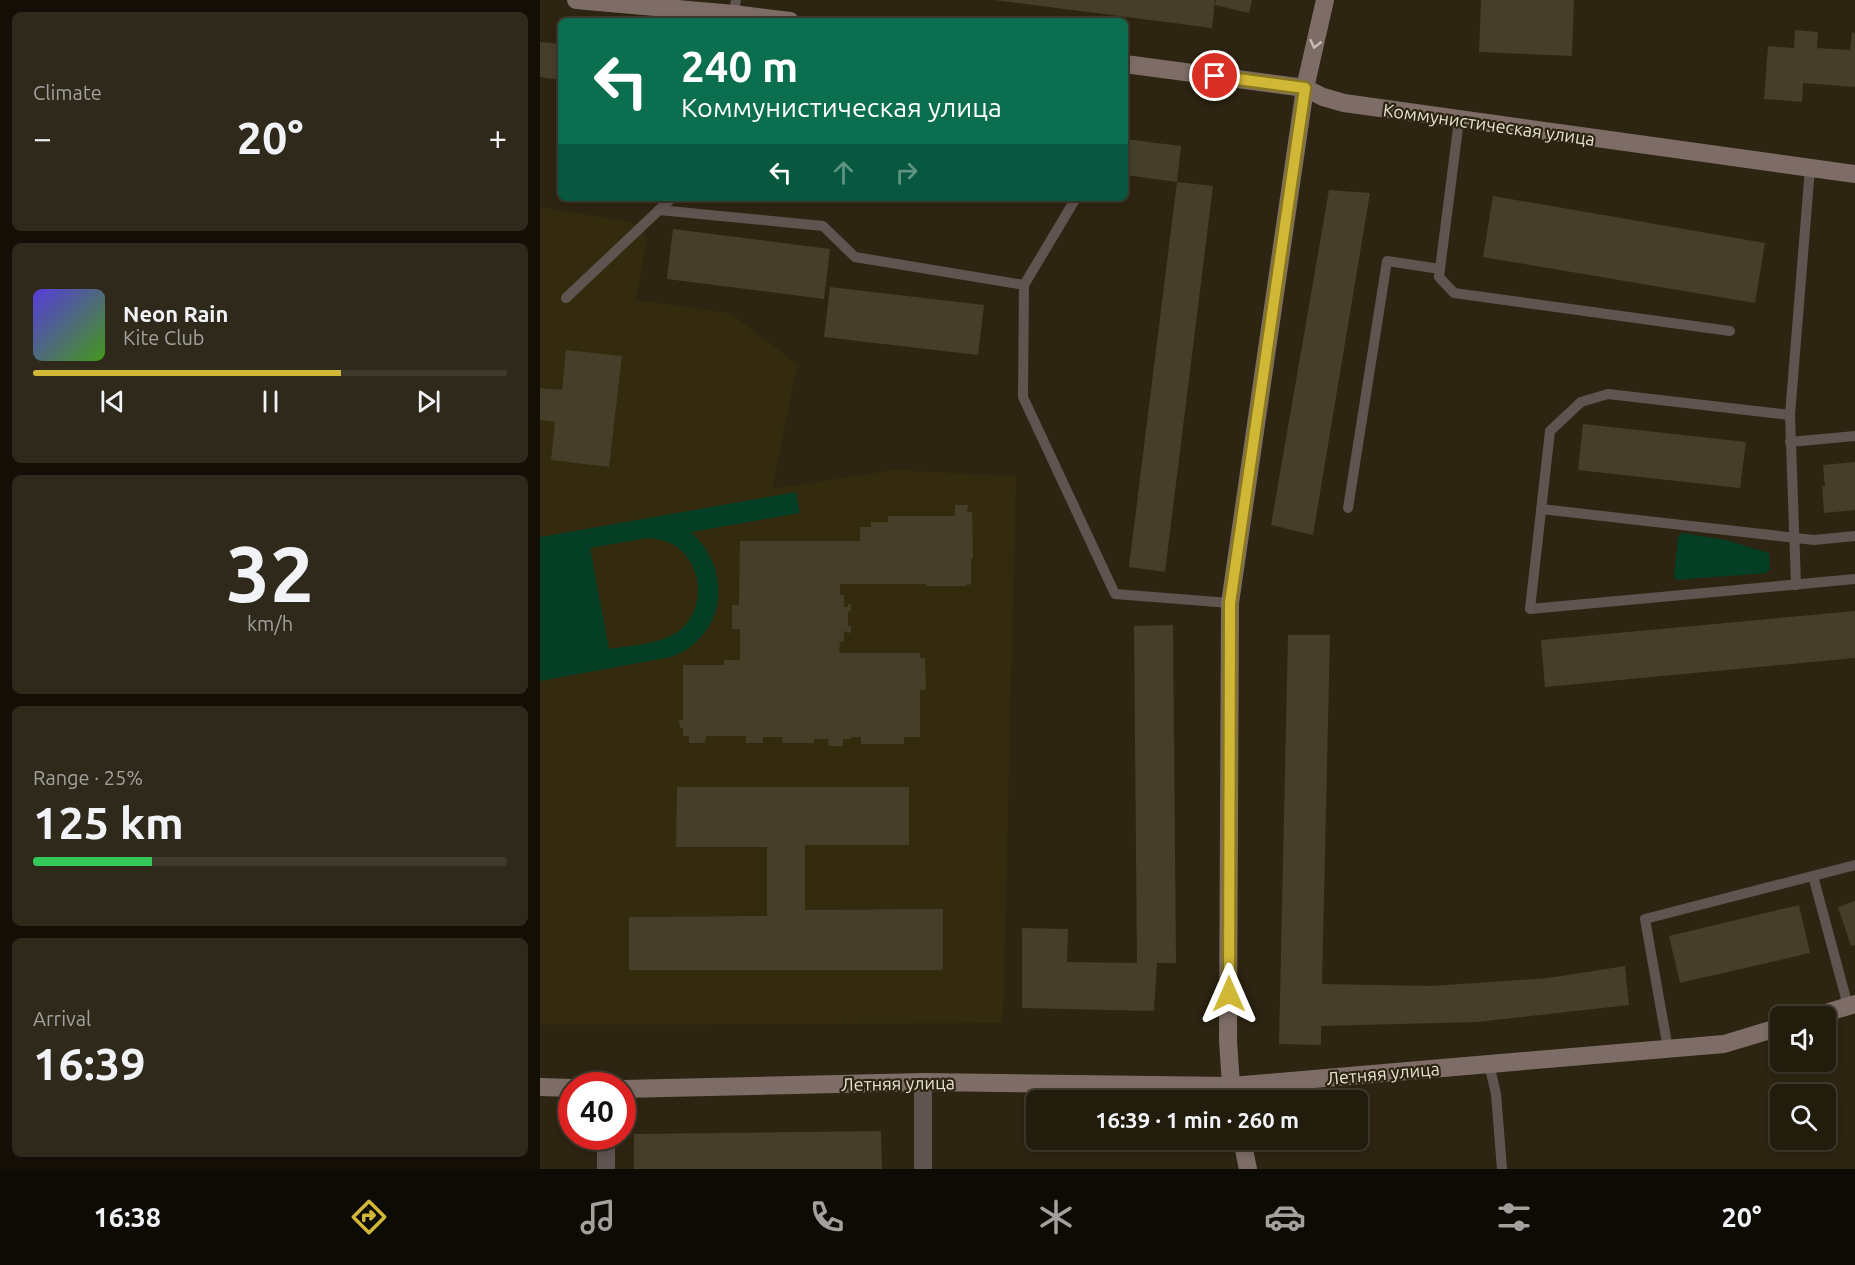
<!DOCTYPE html>
<html lang="en">
<head>
<meta charset="utf-8">
<style>
  :root { --surface:#221c0d; --page:#2e291b; --text:#f1f3f6; --muted:#a2a19d; --line:#3f3a2e; --accent:#d1b736 }
  body { margin:0; font-family:Ubuntu,sans-serif; background:var(--page); color:var(--text); height:100vh; display:flex; flex-direction:column; font-size:22px; white-space:nowrap }
  * { box-sizing:border-box; margin:0 }
  p { font-size:20px; color:var(--muted) }
  .icon { flex:none; width:33px; height:33px; fill:none; stroke:currentColor; stroke-width:2; stroke-linecap:round; stroke-linejoin:round }
  .map { position:relative; flex:1; overflow:hidden }
  .panel { display:flex; flex-direction:column; gap:12px; padding:12px; background:#130f07; width:540px }
  .panel>* { flex:none }
  .banner { position:absolute; left:18px; top:18px; width:570px; height:183px; border-radius:9px; box-shadow:0 3px 9px #0003,0 0 0 2px var(--line); background:#0b6e4f; color:#fff; overflow:hidden }
  .fabs { position:absolute; left:1230px; top:1006px; display:grid; gap:12px }
  .fabs a { display:grid; place-items:center; width:66px; height:66px; border-radius:9px; background:var(--surface); box-shadow:0 3px 9px #0003,0 0 0 2px var(--line); font-size:30px }
  .speed { position:absolute; left:18px; top:1072px; display:flex; gap:12px; font-size:30px; font-weight:700; text-align:center }
  .speed>* { display:grid; place-content:center; width:78px; height:78px; border-radius:50%; background:var(--surface); box-shadow:0 3px 9px #0003,0 0 0 2px var(--line); line-height:1 }
  .speed .limit { border:9px solid #d22; background:#fff; color:#111 }
  .pin { position:absolute; display:grid; place-items:center; width:51px; height:51px; color:#fff; margin:-26px; border:3px solid #fff; border-radius:50%; box-shadow:0 2px 6px #0007 }
  .me { position:absolute; width:66px; margin:-33px; rotate:0deg; stroke-linejoin:round; filter:drop-shadow(0 0 4px #0008) }
  .turn { display:flex; align-items:center; gap:21px; height:126px; padding:0 24px; font-size:27px }
  .turn .icon { width:78px; height:78px; stroke-width:2.5 }
  .turn b { display:block; font-size:42px; line-height:51px }
  .lanes { display:flex; align-items:center; height:57px; padding:0 24px; background:#0003; justify-content:center; gap:30px; direction:ltr }
  .lanes .off { opacity:.35 }
  .big { font-size:45px; font-weight:700; line-height:1.1 }
  .panel .widget { flex:1; display:flex; flex-direction:column; justify-content:center; gap:9px; min-width:0; padding:0 21px; border-radius:9px; background:var(--page) }
  .panel .dial { align-items:center; gap:0 }
  .dial b { font-size:78px; line-height:1 }
  .song { display:flex; align-items:center; gap:18px }
  .cover { width:72px; height:72px; border-radius:9px; background:linear-gradient(135deg,hsl(250 70% 55%),hsl(100 70% 35%)) }
  .played { height:6px; border-radius:3px; background:linear-gradient(90deg,var(--accent) 65%,var(--line) 65%) }
  .keys { display:flex; justify-content:space-around; direction:ltr }
  .heat { display:flex; justify-content:space-between; align-items:center; font-size:33px; direction:ltr }
  .charge { height:9px; border-radius:4px; background:linear-gradient(90deg,#34c759 25%,var(--line) 0) }
  .trip { position:absolute; left:486px; top:1090px; width:342px; height:60px; border-radius:9px; background:var(--surface); box-shadow:0 3px 9px #0003,0 0 0 2px var(--line); font-weight:700; line-height:60px; text-align:center }
  .dock { display:flex; height:96px; justify-content:space-around; align-items:center; background:#0e0b05; color:var(--muted) }
  .dock .icon { width:42px; height:42px }
  .dock .active { color:var(--accent) }
  .dock b { font-size:27px; color:var(--text) }
  main { display:flex; flex:1; min-height:0 }
  .map>svg:first-child { display:block }
</style>
</head>
<body>
<main>
<section class="panel">
<div class="widget"><p>Climate</p>
<div class="heat"><a>−</a><b class="big">20°</b><a>+</a></div>
</div>
<div class="widget">
<div class="song"><i class="cover"></i><div><b>Neon Rain</b><p>Kite Club</p></div></div>
<div class="played"></div>
<div class="keys"><svg class="icon" aria-label="previous" viewBox="0 0 24 24"><path d="M18 5L8 12l10 7zM5 5v14"/></svg><svg class="icon" aria-label="pause" viewBox="0 0 24 24"><path d="M8 5v14M16 5v14"/></svg><svg class="icon" aria-label="next" viewBox="0 0 24 24"><path d="M6 5l10 7-10 7zM19 5v14"/></svg></div>
</div>
<div class="widget dial"><b>32</b><p>km/h</p></div>
<div class="widget"><p>Range · 25%</p><b class="big">125 km</b><div class="charge"></div></div>
<div class="widget"><p>Arrival</p><b class="big">16:39</b></div>
</section>
<div class="map">
<svg width="1315" height="1169" viewBox="0 0 1315 1169">
  <rect width="100%" height="100%" fill="#2d2511"/>
  <!-- built -->
  <polygon fill="#342a0e" points="0,207 91,222 107,239 96,300 190,313 257,364 232,489 353,470 476,476 463,1023 0,1025"/>
  <!-- green -->
  <g fill="#043e24" fill-rule="evenodd">
    <path d="M256 492 260 513 151 532C182 560 190 609 158 640 151 648 141 653 131 657L0 681V537ZM106 538C115 539 124 540 132 544 165 563 167 612 136 633 117 645 90 645 69 649L50 548Z"/>
    <polygon points="1142,533 1186,540 1229,553 1230,569 1227,573 1136,580 1134,576 1138,537"/>
  </g>
  <!-- building -->
  <g fill="#453e29">
    <polygon points="454,0 675,0 672,28"/>
    <polygon points="676,0 712,0 709,13 675,5"/>
    <polygon points="941,0 1034,0 1032,56 939,52"/>
    <polygon points="1255,30 1278,32 1277,48 1310,50 1312,32 1315,33 1315,87 1263,83 1262,102 1224,99 1228,46 1254,48"/>
    <polygon points="0,42 21,44 21,80 0,77"/>
    <polygon points="585,139 641,146 637,182 585,175"/>
    <polygon points="637,182 673,186 625,572 589,567"/>
    <polygon points="789,190 830,193 773,535 731,525"/>
    <polygon points="953,196 1225,243 1215,303 943,257"/>
    <polygon points="133,229 290,249 284,299 127,279"/>
    <polygon points="290,287 444,305 438,355 284,337"/>
    <polygon points="26,350 82,356 69,467 11,460 15,422 0,420 0,388 22,390"/>
    <polygon points="1043,424 1206,442 1200,488 1038,470"/>
    <polygon points="1315,462 1315,510 1284,513 1282,486 1285,486 1283,465"/>
    <polygon points="415,505 428,505 427,512 432,512 433,559 431,559 431,585 427,584 427,586 386,586 386,584 300,584 300,595 304,595 304,607 308,607 308,604 311,604 311,612 308,611 308,626 311,626 311,633 304,631 304,642 300,642 299,653 380,653 380,658 385,658 386,690 380,690 380,737 364,737 364,744 321,744 321,737 311,737 311,739 303,739 303,746 288,746 289,739 274,739 274,743 243,743 242,737 223,737 223,743 206,743 206,736 166,736 165,743 149,743 149,736 143,736 143,728 140,728 139,720 143,720 143,665 184,665 184,660 200,660 200,629 192,629 192,605 199,605 200,541 320,541 320,527 331,527 331,522 348,522 348,516 415,516"/>
    <polygon points="1315,611 1315,658 1005,687 1001,640"/>
    <polygon points="633,625 636,963 617,963 614,1011 482,1008 482,928 528,929 527,962 597,963 594,626"/>
    <polygon points="748,635 790,635 782,984 891,986 1008,978 1085,966 1089,1005 937,1022 781,1026 781,1045 739,1044"/>
    <polygon points="137,787 369,787 369,845 265,845 265,910 403,909 403,970 89,970 89,917 227,916 227,847 136,847"/>
    <polygon points="1315,901 1315,945 1311,946 1298,907"/>
    <polygon points="1259,905 1270,953 1140,983 1129,936"/>
    <polygon points="341,1131 342,1169 94,1169 94,1134"/>
  </g>
  <g fill="none" stroke-linecap="round" stroke-linejoin="round">
    <!-- lane -->
    <g stroke="#5f5450" stroke-width="10">
      <polyline points="193,18 196,0"/>
      <polyline points="919,120 899,277 914,293 1190,331"/>
      <polyline points="132,198 119,210 283,226 315,257 484,285"/>
      <polyline points="536,198 484,285 483,397 575,594 690,603"/>
      <polyline points="26,298 119,210"/>
      <polyline points="1250,415 1068,394 1041,402 1010,431 990,609 1315,579"/>
      <polyline points="1250,442 1315,436"/>
      <polyline points="808,508 847,261 900,269"/>
      <polyline points="1001,509 1274,540 1315,536"/>
      <polyline points="1256,585 1250,415 1270,168"/>
      <polyline points="1273,876 1308,1006"/>
      <polyline points="1128,1049 1105,919 1315,865"/>
      <polyline points="949,1064 956,1094 962,1169"/>
    </g>
    <!-- street -->
    <g stroke="#5f5450" stroke-width="18">
      <polyline points="66,1169 66,1137"/>
      <polyline points="383,1169 383,1082"/>
    </g>
    <!-- secondary -->
    <g stroke="#7e6d67" stroke-width="18">
      <polyline points="36,0 194,14 250,21"/>
      <polyline points="585,64 765,88 783,97 804,103 1315,174"/>
      <polyline points="1272,1017 1315,1004"/>
      <polyline points="0,1087 32,1088"/>
      <polyline points="82,1089 383,1082 691,1086 1184,1044 1240,1027"/>
      <polyline points="695,1101 691,1086 688,1040 690,603 765,88 785,0"/>
      <polyline points="702,1140 708,1169"/>
    </g>
  </g>
  <!-- one-way arrows -->
  <defs><path id="oneway-chevron" d="M-2-3.5L2.5 0L-2 3.5" fill="none" stroke-width="1.6" stroke-linecap="round" stroke-linejoin="round" transform="scale(1.5)"/></defs>
  <use stroke="#c6beb3" href="#oneway-chevron" transform="translate(775 44) rotate(103)"/>
  <g fill="none" stroke-linecap="round" stroke-linejoin="round">
    <defs>
      <polyline id="route" points="675,76 765,88 690,603 689,994"/>
    </defs>
    <!-- route casing -->
    <use href="#route" stroke="#887723" stroke-width="15"/>
    <!-- route -->
    <use href="#route" stroke="#d1b736" stroke-width="10"/>
  </g>
  <g text-anchor="middle" dominant-baseline="central" stroke-width="4.5" stroke-linejoin="round" paint-order="stroke">
    <!-- street labels -->
    <g font-size="18" fill="#e5e1d4" stroke="#2d2511">
      <text transform="translate(949 124) rotate(8)">Коммунистическая улица</text>
      <text transform="translate(843 1073) rotate(-5)">Летняя улица</text>
      <text transform="translate(358 1083) rotate(-1)">Летняя улица</text>
    </g>
  </g>
</svg>
<div class="fabs">
<a><svg class="icon" aria-label="sound" viewBox="0 0 24 24"><path d="M4 9h4l5-4v14l-5-4H4zM17 9q2 3 0 6"/></svg></a>
<a><svg class="icon" aria-label="search" viewBox="0 0 24 24"><circle cx="10" cy="10" r="6"/><path d="M15 15l6 6"/></svg></a>
</div>
<div class="speed"><div class="limit">40</div></div>
<div class="pin" style="left:675px;top:76px;background:#d93025"><svg class="icon" aria-label="arrive" viewBox="0 0 24 24"><path d="M6 21V4h12l-3 4 3 4H6"/></svg></div>
<svg class="me" style="left:689px;top:994px" viewBox="-20 -20 40 40"><path d="M0-17L14 15 0 8-14 15z" fill="#d1b736" stroke="#fff" stroke-width="4"/></svg>
<div class="trip">16:39 · 1 min · 260 m</div>
<div class="banner">
<div class="turn"><svg class="icon" aria-label="left" viewBox="0 0 24 24"><path d="M17 20v-9H6M10 6l-5 5 5 5"/></svg><div><b>240 m</b>Коммунистическая улица</div></div>
<div class="lanes"><svg class="icon" aria-label="left" viewBox="0 0 24 24"><path d="M17 20v-9H6M10 6l-5 5 5 5"/></svg><svg class="icon off" aria-label="ahead" viewBox="0 0 24 24"><path d="M12 20V5M6 11l6-6 6 6"/></svg><svg class="icon off" aria-label="right" viewBox="0 0 24 24"><path d="M7 20v-9h11M14 6l5 5-5 5"/></svg></div>
</div>
</div>
</main>
<nav class="dock">
<b>16:38</b>
<svg class="icon active" aria-label="directions" viewBox="0 0 24 24"><path d="M12 3l9 9-9 9-9-9zM9 14v-3h6M13 9l2 2-2 2"/></svg>
<svg class="icon" aria-label="music" viewBox="0 0 24 24"><path d="M9 18V5l10-2v13"/><circle cx="6" cy="18" r="3"/><circle cx="16" cy="16" r="3"/></svg>
<svg class="icon" aria-label="phone" viewBox="0 0 24 24"><path d="M5 4h4l2 5-3 2q2 4 5 5l2-3 5 2v4C11 20 4 13 5 4z"/></svg>
<svg class="icon" aria-label="climate" viewBox="0 0 24 24"><path d="M12 3v18M4 7l16 10M4 17L20 7"/></svg>
<svg class="icon" aria-label="car" viewBox="0 0 24 24"><path d="M5 17H2v-5l4-1 3-4h7l3 4 3 1v5h-3M9 17h6M6 11h13"/><circle cx="7" cy="17" r="2"/><circle cx="17" cy="17" r="2"/></svg>
<svg class="icon" aria-label="filters" viewBox="0 0 24 24"><path d="M4 7h16M4 17h16"/><circle cx="9" cy="7" r="2"/><circle cx="15" cy="17" r="2"/></svg>
<b>20°</b>
</nav>
</body>
</html>
